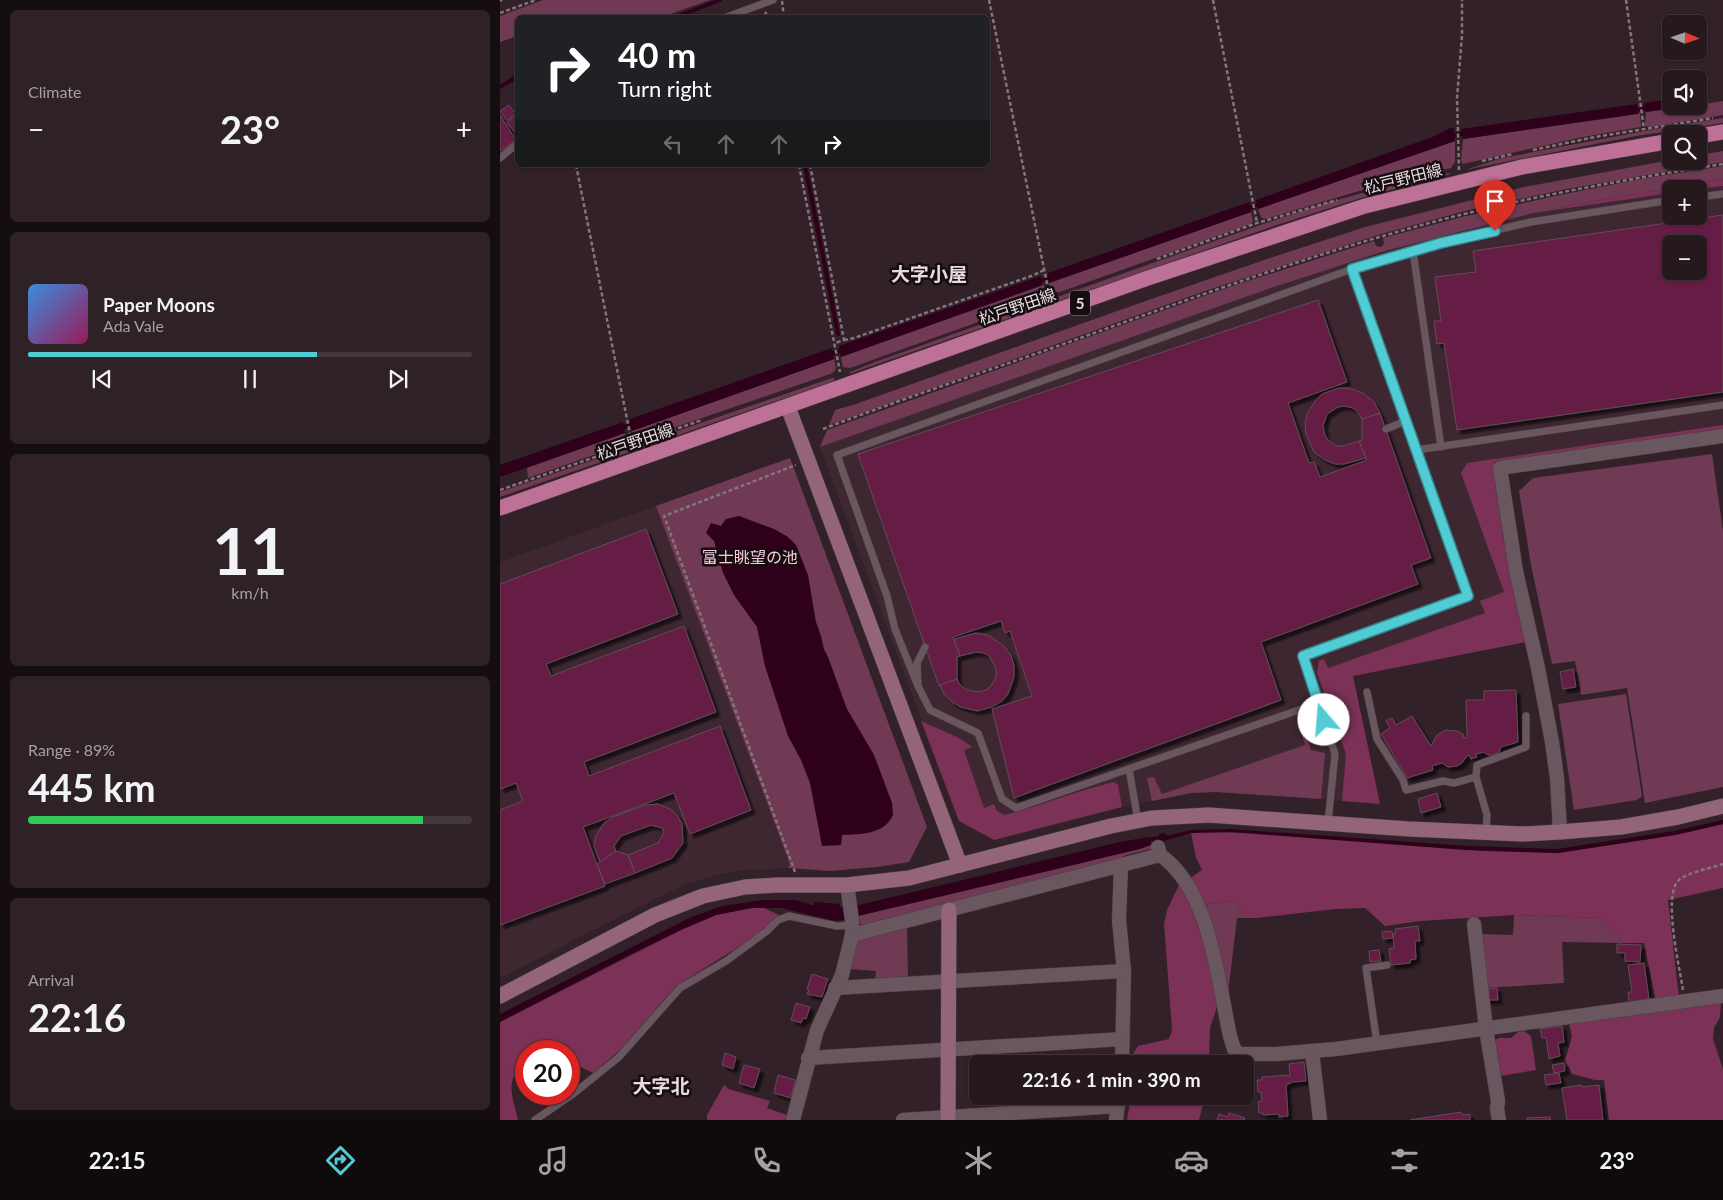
<!DOCTYPE html>
<html lang="en">
<head>
<meta charset="utf-8">
<style>
  :root { --surface:#26191e; --page:#2e2227; --text:#f1f3f6; --muted:#a4a0a4; --line:#42383c; --accent:#51ccd4 }
  body { margin:0; font-family:Lato,"Noto Sans JP",sans-serif; background:var(--page); color:var(--text); height:100vh; display:flex; flex-direction:column; font-size:19px; white-space:nowrap }
  * { box-sizing:border-box; margin:0 }
  p { font-size:16px; color:var(--muted) }
  .icon { flex:none; width:28px; height:28px; fill:none; stroke:currentColor; stroke-width:2; stroke-linecap:round; stroke-linejoin:round }
  .map { position:relative; flex:1; overflow:hidden }
  .drawer { display:flex; flex-direction:column; gap:10px; padding:10px; background:#150e10; width:500px }
  .drawer>* { flex:none }
  .top-card { position:absolute; left:15px; top:15px; width:475px; height:152px; border-radius:8px; box-shadow:0 1px 4px #0004,0 0 0 1px var(--line); background:#202124; color:#fff; overflow:hidden }
  .needle { width:32px; rotate:92deg }
  .buttons { position:absolute; left:1162px; top:15px; display:grid; gap:10px }
  .buttons a { display:grid; place-items:center; width:45px; height:45px; border-radius:8px; background:var(--surface); box-shadow:0 1px 4px #0004,0 0 0 1px var(--line); font-size:25px }
  .speed { position:absolute; left:15px; top:1040px; display:flex; gap:10px; font-size:25px; font-weight:700; text-align:center }
  .speed>* { display:grid; place-content:center; width:65px; height:65px; border-radius:50%; background:var(--surface); box-shadow:0 1px 4px #0004,0 0 0 1px var(--line); line-height:1 }
  .speed .limit { border:8px solid #d22; background:#fff; color:#111 }
  .pin { position:absolute; display:grid; place-items:center; width:42px; height:42px; color:#fff; margin:-51px -21px; border-radius:50% 50% 50% 0; rotate:-45deg; box-shadow:0 0 5px #0007 }
  .pin .icon { rotate:45deg }
  .me { position:absolute; width:55px; margin:-28px; rotate:342deg; stroke-linejoin:round; filter:drop-shadow(0 0 4px #0008) }
  .turn { display:flex; align-items:center; gap:18px; height:105px; padding:0 20px; font-size:22px }
  .turn .icon { width:65px; height:65px; stroke-width:2.5 }
  .turn b { display:block; font-size:35px; line-height:42px }
  .lanes { display:flex; align-items:center; height:48px; padding:0 20px; background:#0003; justify-content:center; gap:25px; direction:ltr }
  .lanes .off { opacity:.35 }
  .big { font-size:38px; font-weight:700; line-height:1.1 }
  .drawer .tile { flex:1; display:flex; flex-direction:column; justify-content:center; gap:8px; min-width:0; padding:0 18px; border-radius:8px; background:var(--page) }
  .drawer .dial { align-items:center; gap:0 }
  .dial b { font-size:65px; line-height:1 }
  .song { display:flex; align-items:center; gap:15px }
  .cover { width:60px; height:60px; border-radius:8px; background:linear-gradient(135deg,hsl(210 70% 55%),hsl(330 70% 35%)) }
  .played { height:5px; border-radius:2px; background:linear-gradient(90deg,var(--accent) 65%,var(--line) 65%) }
  .keys { display:flex; justify-content:space-around; direction:ltr }
  .heat { display:flex; justify-content:space-between; align-items:center; font-size:28px; direction:ltr }
  .charge { height:8px; border-radius:4px; background:linear-gradient(90deg,#34c759 89%,var(--line) 0) }
  .trip { position:absolute; left:469px; top:1055px; width:285px; height:50px; border-radius:8px; background:var(--surface); box-shadow:0 1px 4px #0004,0 0 0 1px var(--line); font-weight:700; line-height:50px; text-align:center }
  .tabs { display:flex; height:80px; justify-content:space-around; align-items:center; background:#0f0a0c; color:var(--muted) }
  .tabs .icon { width:35px; height:35px }
  .tabs .on { color:var(--accent) }
  .tabs b { font-size:22px; color:var(--text) }
  main { display:flex; flex:1; min-height:0 }
  .map>svg:first-child { display:block }
</style>
</head>
<body>
<main>
<section class="drawer">
<div class="tile"><p>Climate</p>
<div class="heat"><a>−</a><b class="big">23°</b><a>+</a></div>
</div>
<div class="tile">
<div class="song"><i class="cover"></i><div><b>Paper Moons</b><p>Ada Vale</p></div></div>
<div class="played"></div>
<div class="keys"><svg class="icon" aria-label="previous" viewBox="0 0 24 24"><path d="M18 5L8 12l10 7zM5 5v14"/></svg><svg class="icon" aria-label="pause" viewBox="0 0 24 24"><path d="M8 5v14M16 5v14"/></svg><svg class="icon" aria-label="next" viewBox="0 0 24 24"><path d="M6 5l10 7-10 7zM19 5v14"/></svg></div>
</div>
<div class="tile dial"><b>11</b><p>km/h</p></div>
<div class="tile"><p>Range · 89%</p><b class="big">445 km</b><div class="charge"></div></div>
<div class="tile"><p>Arrival</p><b class="big">22:16</b></div>
</section>
<div class="map">
<svg width="1223" height="1120" viewBox="0 0 1223 1120">
  <defs>
    <filter id="shadow"><feDropShadow dx="4" dy="4" stdDeviation="1" flood-color="#0009"/></filter>
  </defs>
  <rect width="100%" height="100%" fill="#322128"/>
  <!-- built -->
  <g fill="#3f2732" fill-rule="evenodd">
    <path d="M1223 179V429L994 462 1003 536 1012 582 1026 642 853 676 880 804 771 795 716 792 691 793 622 807 494 840 459 821 320 447 771 288 885 251 1034 213 1094 201ZM1171 189H1199V216H1171ZM1171 244H1199V271H1171Z"/>
    <polygon points="156,506 290,864 288,868 235,871 216,875 186,884 121,916 0,978 0,562"/>
  </g>
  <!-- green -->
  <g fill="#703a54">
    <polygon points="43,0 210,0 162,17 18,18 17,36 0,42 0,16"/>
    <polygon points="1223,101 1223,115 1150,127 1145,126 1146,112 1188,106 1199,106 1199,105"/>
    <polygon points="1140,113 1141,127 1083,137 963,164 961,161 963,139"/>
    <polygon points="1223,118 1223,123 1136,136 965,170 1002,158 1155,129"/>
    <polygon points="955,141 955,162 951,168 886,183 765,219 761,217 758,209"/>
    <polygon points="1223,151 1223,162 1067,189 969,210 878,235 708,290 329,425 335,410 353,405 637,304 773,257 865,227 1024,187 1171,160 1171,161 1199,161 1199,155"/>
    <polygon points="1223,166 1223,179 1094,201 1034,213 885,251 771,288 320,447 327,430 738,284 874,241 876,246 881,247 884,244 883,238 962,217 1050,197 1140,179"/>
    <path d="M949 173 950 174 861 198 774 226 349 374 350 372 375 362C476 326 577 290 678 254 765 223 858 189 949 173Z"/>
    <polygon points="751,212 753,221 751,224 560,292 553,292 550,289 549,283"/>
    <polygon points="544,285 546,295 542,299 350,368 343,367 341,357"/>
    <polygon points="334,359 336,368 333,373 135,441 132,431"/>
    <polygon points="332,378 334,378 334,381 0,497 0,492"/>
    <polygon points="125,433 127,440 125,444 28,478 27,468"/>
    <polygon points="1212,454 1223,531 1223,787 1145,803 1127,688 1081,695 1075,661 1052,664 1031,565 1019,491 1033,478"/>
    <polygon points="290,458 427,827 409,862 377,867 330,871 288,868 290,864 156,506"/>
    <polygon points="1126,694 1142,796 1137,800 1074,810 1058,704"/>
    <polygon points="801,721 811,750 825,753 821,799 716,792 691,793 652,801 647,778 654,777 662,794 805,745 798,722"/>
    <polygon points="652,844 654,848 623,856 623,858 364,926 360,924 358,916 578,864"/>
    <polygon points="733,901 747,918 737,918 727,1002 702,905"/>
    <polygon points="1014,915 1099,918 1124,943 1062,942 1064,983 984,988 980,934 1013,935"/>
    <polygon points="407,926 408,981 375,982 376,971 349,969 357,942 360,939"/>
  </g>
  <!-- forest -->
  <g fill="#7c3157">
    <polygon points="1223,179 1223,186 1199,189 1171,189 1171,193 1034,213 1094,201"/>
    <polygon points="1223,425 1223,429 994,462 1003,536 1012,582 1026,642 853,676 880,804 842,801 846,754 817,673 819,661 824,659 828,668 985,613 980,601 1004,592 961,473 967,463"/>
    <path d="M421 721 457 737 471 746 472 747 464 750 484 808 494 804 497 811 504 815C541 806 576 791 614 782L618 785 622 807 494 840 459 821Z"/>
    <polygon points="1223,824 1223,888 1168,900 1179,998 1156,1002 1144,943 1124,943 1099,918 1014,915 921,921 885,926 865,908 835,909 757,918 747,918 733,901 702,905 689,879 702,870 696,858 691,833 699,832 758,833 984,851 1058,853 1175,835"/>
    <polygon points="680,883 697,916 720,998 710,1028 709,1064 632,1064 633,1054 638,1046 669,1039 672,1030 664,924 667,910"/>
    <path d="M262 907 279 915 256 936 184 981 171 992 120 1050 93 1073 69 1061V1051H26V1063C3 1080 13 1097 18 1120H0V1022L183 929 216 915 237 910Z"/>
    <polygon points="1221,1002 1220,1017 1214,1028 1213,1039 1223,1069 1223,1120 1109,1120 1104,1080 1095,1080 1072,1074 1065,1060 1072,1037 1069,1022"/>
    <polygon points="1024,1031 1031,1036 1036,1070 1001,1076 995,1040 999,1038 1011,1038 1018,1032"/>
    <polygon points="224,1085 229,1089 270,1101 267,1108 287,1115 285,1120 207,1120 207,1115"/>
    <polygon points="631,1096 705,1096 699,1120 627,1120"/>
  </g>
  <!-- water -->
  <g fill="#2e0019">
    <polygon points="1171,99 1171,106 1188,106 1146,112 1144,103"/>
    <polygon points="1137,104 1138,114 963,139 961,129"/>
    <polygon points="952,127 954,129 955,141 758,209 756,200 935,136"/>
    <polygon points="749,202 751,212 549,283 548,273"/>
    <polygon points="541,276 542,285 341,357 339,346"/>
    <polygon points="332,348 334,359 132,431 130,419"/>
    <polygon points="123,422 125,433 0,477 0,465"/>
    <path d="M239 516 274 529 288 537 296 545 308 575 316 622 321 636 324 649 328 657 347 709 374 755 392 803 393 815C384 835 360 834 342 835L341 845 322 846 310 783 301 760 288 736 265 666 257 627 234 595 223 573 214 541 206 533 211 523 221 526 226 519Z"/>
    <polygon points="1223,820 1223,824 1175,835 1058,853 966,850 731,832 691,833 660,842 659,834 665,833 665,836 692,830 731,829 967,846 1057,849 1174,831"/>
    <polygon points="649,837 651,845 640,849 358,916 355,906 620,842"/>
    <polygon points="263,900 296,900 312,905 314,905 314,902 340,904 340,907 344,907 345,920 335,921 281,908 252,908 216,915 183,929 131,954 0,1022 0,1014 191,917 222,906"/>
  </g>
  <g fill="none" stroke-linecap="round" stroke-linejoin="round">
    <!-- stream -->
    <g stroke="#2e0019" stroke-width="4">
      <polyline points="173,18 220,0"/>
      <polyline points="0,87 18,76"/>
      <polyline points="1134,110 1149,108"/>
      <polyline points="951,136 966,133"/>
      <polyline points="305,165 338,334"/>
      <polyline points="746,209 761,204"/>
      <polyline points="538,282 553,276"/>
      <polyline points="328,355 343,350"/>
      <polyline points="121,428 136,423"/>
      <polyline points="647,840 665,837"/>
    </g>
  </g>
  <!-- building -->
  <g fill="#651d44" stroke="#614d56" fill-rule="evenodd" filter="url(#shadow)">
    <polygon points="9,105 16,114 7,121 0,111"/>
    <polygon points="0,115 16,140 0,151"/>
    <polygon points="16,115 18,117 18,136 7,123"/>
    <path d="M1223 215V392L957 430 944 343 937 344 934 321H941L935 277 976 272 973 251ZM1171 244H1199V271H1171Z"/>
    <polygon points="818,300 847,382 788,403 809,463 814,462 820,477 867,460 859,441 862,440 862,419 880,413 931,558 911,565 918,584 761,642 781,700 514,798 492,709 532,696 510,631 505,633 501,621 453,637 460,656 457,657 457,679 439,686 358,454"/>
    <polygon points="839,388 849,388 863,393 874,402 880,413 862,419 858,412 853,408 845,406 838,407 827,414 823,426 825,435 828,440 837,446 843,446 859,441 866,458 844,464 835,464 825,460 814,452 806,434 805,424 807,414 816,400 822,394"/>
    <polygon points="146,529 178,614 46,664 51,676 184,626 216,712 84,762 89,776 220,726 251,810 190,834 174,793 83,827 105,886 0,925 0,810 23,801 16,783 0,789 0,584"/>
    <polygon points="476,633 488,635 504,646 511,655 514,666 514,677 508,694 502,701 492,707 477,711 461,707 452,702 444,694 440,685 457,679 460,685 467,690 480,692 488,689 493,683 496,677 496,668 489,656 484,653 476,652 460,656 454,639"/>
    <polygon points="1073,669 1076,687 1063,689 1060,672"/>
    <polygon points="1016,690 1018,742 1001,747 999,752 993,755 988,755 984,752 976,754 977,757 971,759 969,755 967,756 962,763 957,766 948,767 942,763 932,766 933,770 907,778 881,734 890,728 886,721 892,718 896,725 912,716 931,746 937,735 946,730 957,731 963,734 964,738 967,737 966,700 984,700 984,691"/>
    <polygon points="937,793 941,807 921,813 918,799"/>
    <polygon points="158,804 172,810 177,815 182,824 183,843 172,858 135,873 128,855 158,843 164,833 162,828 151,825 121,836 114,846 116,851 100,862 94,846 96,836 104,823 113,817 146,805"/>
    <polygon points="116,851 128,855 135,873 105,884 97,864"/>
    <polygon points="918,926 920,941 915,941 916,959 910,960 910,963 891,965 889,949 894,948 893,934 895,934 895,929"/>
    <polygon points="892,931 893,938 883,939 882,932"/>
    <polygon points="1117,944 1141,945 1140,962 1125,961 1125,953 1117,953"/>
    <polygon points="879,950 881,961 870,962 869,951"/>
    <polygon points="1144,963 1149,999 1129,1002 1128,992 1132,992 1128,965"/>
    <polygon points="312,974 328,979 322,997 307,994 309,990 307,989"/>
    <polygon points="997,988 998,1000 986,1000 986,989"/>
    <polygon points="296,1003 310,1007 306,1019 303,1018 301,1023 291,1020"/>
    <polygon points="1062,1026 1064,1042 1058,1043 1060,1056 1049,1059 1046,1038 1042,1038 1040,1029"/>
    <polygon points="225,1053 236,1057 233,1069 222,1065"/>
    <polygon points="804,1062 806,1081 793,1082 786,1085 788,1116 779,1117 779,1114 763,1115 763,1113 759,1113 758,1102 762,1101 761,1092 758,1092 757,1080 762,1080 762,1077 788,1075 788,1076 790,1076 789,1064"/>
    <polygon points="1064,1063 1065,1071 1054,1073 1052,1065"/>
    <polygon points="244,1065 260,1069 254,1088 239,1083"/>
    <polygon points="1059,1073 1061,1083 1046,1085 1044,1075"/>
    <polygon points="278,1075 295,1080 291,1098 274,1093"/>
    <polygon points="1082,1085 1082,1087 1099,1085 1103,1120 1067,1120 1062,1088"/>
    <polygon points="961,1112 963,1115 970,1114 970,1120 910,1120"/>
    <polygon points="729,1113 745,1118 744,1120 717,1120 719,1114 728,1117"/>
    <polygon points="1050,1117 1051,1120 1027,1120 1027,1118"/>
  </g>
  <g fill="none" stroke-linecap="round" stroke-linejoin="round">
    <defs>
      <g id="lane">
        <polyline points="224,18 273,0"/>
        <polyline points="0,158 18,143"/>
        <polyline points="1199,197 1223,194"/>
        <polyline points="913,251 941,447"/>
        <polyline points="906,421 852,269 941,243 1031,222 1171,200"/>
        <polyline points="916,450 1223,405"/>
        <polyline points="425,647 417,663 418,686 430,710 478,733 502,799 516,808 819,703"/>
        <polyline points="418,686 395,629 387,596 337,455 852,269"/>
        <polyline points="867,692 877,739 903,780 906,790 943,781 954,783 976,777 977,765 1026,747 1026,716"/>
        <polyline points="629,769 638,821"/>
        <polyline points="976,777 987,815 986,833"/>
        <polyline points="828,823 835,754 803,656 968,596 906,421 886,429"/>
        <polyline points="877,1043 866,968 887,965"/>
        <polyline points="35,1120 73,1094 119,1057 180,988 226,961 267,931 278,920 289,916 337,926 352,925"/>
      </g>
      <g id="street">
        <polyline points="1060,832 1057,778 1052,742 1038,668 1016,571 1000,468 1223,436"/>
        <path d="M658 847 660 855C710 889 718 981 730 1036L734 1049 739 1054H776L836 1049 1223 996"/>
        <polyline points="621,865 619,920 624,971 622,1064"/>
        <polyline points="347,885 352,920 352,935 660,855"/>
        <polyline points="974,924 986,1029 998,1101 997,1109 999,1120"/>
        <polyline points="335,988 624,971"/>
        <polyline points="812,1051 820,1120"/>
        <polyline points="308,1058 623,1039"/>
        <polyline points="293,1120 317,1030 342,975 352,935"/>
        <polyline points="403,1120 618,1106"/>
        <polyline points="616,1120 619,1096"/>
      </g>
      <g id="secondary">
        <polyline points="288,407 460,865"/>
        <polyline points="0,996 155,915 203,896 245,887 277,885 347,885 409,878 611,826 652,818 709,815 909,829 1022,834 1060,832 1121,827 1178,817 1223,806"/>
        <polyline points="448,1120 449,910"/>
      </g>
      <g id="primary">
        <polyline points="1199,136 1223,132"/>
        <polyline points="0,508 648,278 865,206 1022,167 1171,141"/>
      </g>
    </defs>
    <!-- lane casing -->
    <use href="#lane" stroke="#4a3c43" stroke-width="8"/>
    <!-- street casing -->
    <use href="#street" stroke="#4a3c43" stroke-width="15"/>
    <!-- secondary casing -->
    <use href="#secondary" stroke="#4a3c43" stroke-width="16"/>
    <!-- primary casing -->
    <use href="#primary" stroke="#4a3c43" stroke-width="16"/>
    <!-- path -->
    <g stroke="#84757b" stroke-width="2.5" stroke-dasharray="4 2.5" stroke-linecap="butt">
      <polyline points="489,0 550,298"/>
      <polyline points="713,0 757,223"/>
      <polyline points="1126,0 1144,129"/>
      <polyline points="0,1 2,0"/>
      <polyline points="282,1 284,18"/>
      <polyline points="265,12 269,18"/>
      <polyline points="0,13 36,0"/>
      <polyline points="1033,150 1095,137 1213,118"/>
      <polyline points="982,161 1013,154"/>
      <polyline points="76,165 132,444"/>
      <polyline points="299,165 340,372"/>
      <polyline points="310,165 344,340 335,343"/>
      <polyline points="959,170 957,98 962,35 962,0"/>
      <polyline points="883,186 918,176 945,171"/>
      <polyline points="657,259 757,223 837,200"/>
      <polyline points="344,340 354,338 534,275 544,270"/>
      <path d="M323 429C399 400 478 374 555 347 670 306 786 263 904 230 1009 200 1116 181 1223 164"/>
      <polyline points="0,490 202,420"/>
      <polyline points="295,872 164,516 296,465"/>
      <path d="M1183 990C1180 969 1162 894 1179 880 1189 872 1211 868 1223 864"/>
    </g>
    <!-- lane -->
    <use href="#lane" stroke="#69565e" stroke-width="7"/>
    <!-- street -->
    <use href="#street" stroke="#69565e" stroke-width="14"/>
    <!-- secondary -->
    <use href="#secondary" stroke="#93647a" stroke-width="15"/>
    <!-- primary -->
    <use href="#primary" stroke="#be7196" stroke-width="15"/>
  </g>
  <g fill="none" stroke-linecap="round" stroke-linejoin="round">
    <defs>
      <polyline id="route" points="824,720 803,656 968,596 852,269 941,243 995,231"/>
    </defs>
    <!-- route casing -->
    <use href="#route" stroke="#35858a" stroke-width="12"/>
    <!-- route -->
    <use href="#route" stroke="#51ccd4" stroke-width="9"/>
  </g>
  <g text-anchor="middle" dominant-baseline="central" stroke-width="5" stroke-linejoin="round" paint-order="stroke">
    <!-- shield labels -->
    <rect fill="#150d10" stroke="#a89da2" stroke-width="1" x="570" y="290.5" width="20" height="25" rx="4"/>
    <g font-size="15" font-weight="bold" fill="#e7dbe0">
      <text x="580" y="303">5</text>
    </g>
    <!-- street labels -->
    <g font-size="16" fill="#e7dbe0" stroke="#150d10">
      <text transform="translate(903 178) rotate(-14)">松戸野田線</text>
      <text transform="translate(517 306) rotate(-19)">松戸野田線</text>
      <text transform="translate(135 441) rotate(-19)">松戸野田線</text>
    </g>
    <!-- park labels -->
    <g font-size="16" fill="#f7cadd" stroke="#150d10">
      <text x="250" y="556">富士眺望の池</text>
    </g>
    <!-- quarter labels -->
    <g font-size="19" font-weight="bold" fill="#e7dbe0" stroke="#150d10">
      <text x="429" y="273">大字小屋</text>
      <text x="161" y="1085">大字北</text>
    </g>
  </g>
</svg>
<div class="buttons">
<a><svg class="needle" viewBox="-14 -14 28 28"><path d="M0-13l5 13h-10z" fill="#e53935"/><path d="M0 13l5-13h-10z" fill="#a4a0a4"/></svg></a>
<a><svg class="icon" aria-label="sound" viewBox="0 0 24 24"><path d="M4 9h4l5-4v14l-5-4H4zM17 9q2 3 0 6"/></svg></a>
<a><svg class="icon" aria-label="search" viewBox="0 0 24 24"><circle cx="10" cy="10" r="6"/><path d="M15 15l6 6"/></svg></a>
<a>+</a>
<a>−</a>
</div>
<div class="speed"><div class="limit">20</div></div>
<div class="pin" style="left:995px;top:231px;background:#d93025"><svg class="icon" aria-label="arrive" viewBox="0 0 24 24"><path d="M6 21V4h12l-3 4 3 4H6"/></svg></div>
<svg class="me" style="left:824px;top:720px" viewBox="-20 -20 40 40"><circle r="19" fill="#fff"/><path d="M0-13L10 11 0 6-10 11z" fill="#51ccd4"/></svg>
<div class="trip">22:16 · 1 min · 390 m</div>
<div class="top-card">
<div class="turn"><svg class="icon" aria-label="right" viewBox="0 0 24 24"><path d="M7 20v-9h11M14 6l5 5-5 5"/></svg><div><b>40 m</b>Turn right</div></div>
<div class="lanes"><svg class="icon off" aria-label="left" viewBox="0 0 24 24"><path d="M17 20v-9H6M10 6l-5 5 5 5"/></svg><svg class="icon off" aria-label="ahead" viewBox="0 0 24 24"><path d="M12 20V5M6 11l6-6 6 6"/></svg><svg class="icon off" aria-label="ahead" viewBox="0 0 24 24"><path d="M12 20V5M6 11l6-6 6 6"/></svg><svg class="icon" aria-label="right" viewBox="0 0 24 24"><path d="M7 20v-9h11M14 6l5 5-5 5"/></svg></div>
</div>
</div>
</main>
<nav class="tabs">
<b>22:15</b>
<svg class="icon on" aria-label="directions" viewBox="0 0 24 24"><path d="M12 3l9 9-9 9-9-9zM9 14v-3h6M13 9l2 2-2 2"/></svg>
<svg class="icon" aria-label="music" viewBox="0 0 24 24"><path d="M9 18V5l10-2v13"/><circle cx="6" cy="18" r="3"/><circle cx="16" cy="16" r="3"/></svg>
<svg class="icon" aria-label="phone" viewBox="0 0 24 24"><path d="M5 4h4l2 5-3 2q2 4 5 5l2-3 5 2v4C11 20 4 13 5 4z"/></svg>
<svg class="icon" aria-label="climate" viewBox="0 0 24 24"><path d="M12 3v18M4 7l16 10M4 17L20 7"/></svg>
<svg class="icon" aria-label="car" viewBox="0 0 24 24"><path d="M5 17H2v-5l4-1 3-4h7l3 4 3 1v5h-3M9 17h6M6 11h13"/><circle cx="7" cy="17" r="2"/><circle cx="17" cy="17" r="2"/></svg>
<svg class="icon" aria-label="filters" viewBox="0 0 24 24"><path d="M4 7h16M4 17h16"/><circle cx="9" cy="7" r="2"/><circle cx="15" cy="17" r="2"/></svg>
<b>23°</b>
</nav>
</body>
</html>
